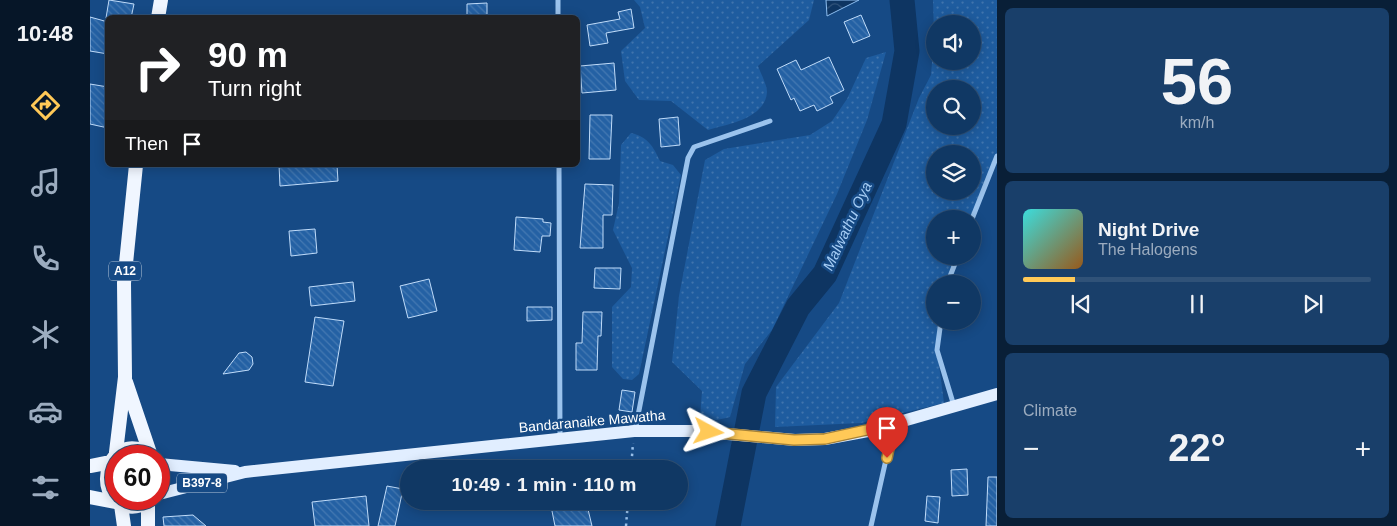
<!DOCTYPE html>
<html lang="en">
<head>
<meta charset="utf-8">
<style>
  :root { --surface:#103864; --page:#193f6a; --text:#f1f3f6; --muted:#9cacbf; --line:#305278; --accent:#ffc957 }
  body { margin:0; font-family:Helvetica,sans-serif; background:var(--page); color:var(--text); height:100vh; display:flex; flex-direction:column; font-size:19px; white-space:nowrap }
  * { box-sizing:border-box; margin:0 }
  p { font-size:16px; color:var(--muted) }
  .icon { flex:none; width:28px; height:28px; fill:none; stroke:currentColor; stroke-width:2; stroke-linecap:round; stroke-linejoin:round }
  .map { position:relative; flex:1; overflow:hidden }
  .panel { display:flex; flex-direction:column; gap:8px; padding:8px; background:#091f37; width:400px }
  .panel>* { flex:none }
  .banner { position:absolute; left:15px; top:15px; width:475px; height:152px; border-radius:8px; box-shadow:0 2px 12px #0003,0 0 0 1px var(--line); background:#202124; color:#fff; overflow:hidden }
  .tools { position:absolute; left:836px; top:15px; display:grid; gap:10px }
  .tools a { display:grid; place-items:center; width:55px; height:55px; border-radius:50%; background:var(--surface); box-shadow:0 2px 12px #0003,0 0 0 1px var(--line); font-size:25px }
  .speed { position:absolute; left:15px; top:445px; display:flex; gap:10px; font-size:25px; font-weight:700; text-align:center }
  .speed>* { display:grid; place-content:center; width:65px; height:65px; border-radius:50%; background:var(--surface); box-shadow:0 2px 12px #0003,0 0 0 1px var(--line); line-height:1 }
  .speed .limit { border:8px solid #d22; background:#fff; color:#111 }
  .pin { position:absolute; display:grid; place-items:center; width:42px; height:42px; color:#fff; margin:-51px -21px; border-radius:50% 50% 50% 0; rotate:-45deg; box-shadow:0 0 5px #0007 }
  .pin .icon { rotate:45deg }
  .me { position:absolute; width:55px; margin:-28px; rotate:95deg; stroke-linejoin:round; filter:drop-shadow(0 0 4px #0008) }
  .turn { display:flex; align-items:center; gap:18px; height:105px; padding:0 20px; font-size:22px }
  .turn .icon { width:65px; height:65px; stroke-width:2.5 }
  .turn b { display:block; font-size:35px; line-height:42px }
  .then { display:flex; align-items:center; height:48px; padding:0 20px; background:#0003; gap:10px; font-size:19px }
  .big { font-size:38px; font-weight:700; line-height:1.1 }
  .panel .widget { flex:1; display:flex; flex-direction:column; justify-content:center; gap:8px; min-width:0; padding:0 18px; border-radius:8px; background:var(--page) }
  .panel .dial { align-items:center; gap:0 }
  .dial b { font-size:65px; line-height:1 }
  .song { display:flex; align-items:center; gap:15px }
  .cover { width:60px; height:60px; border-radius:8px; background:linear-gradient(135deg,hsl(180 70% 55%),hsl(30 70% 35%)) }
  .played { height:5px; border-radius:2px; background:linear-gradient(90deg,var(--accent) 15%,var(--line) 15%) }
  .keys { display:flex; justify-content:space-around; direction:ltr }
  .heat { display:flex; justify-content:space-between; align-items:center; font-size:28px; direction:ltr }
  .trip { position:absolute; left:310px; top:460px; width:288px; height:50px; border-radius:25px; background:var(--surface); box-shadow:0 2px 12px #0003,0 0 0 1px var(--line); font-weight:700; line-height:50px; text-align:center }
  main { display:flex; flex:1; min-height:0 }
  .tab-bar { display:flex; flex-direction:column; width:90px; justify-content:space-around; align-items:center; background:#061628; color:var(--muted) }
  .tab-bar .icon { width:35px; height:35px }
  .tab-bar .current { color:var(--accent) }
  .tab-bar b { font-size:22px; color:var(--text) }
  .map>svg:first-child { display:block }
</style>
</head>
<body>
<main>
<nav class="tab-bar">
<b>10:48</b>
<svg class="icon current" aria-label="directions" viewBox="0 0 24 24"><path d="M12 3l9 9-9 9-9-9zM9 14v-3h6M13 9l2 2-2 2"/></svg>
<svg class="icon" aria-label="music" viewBox="0 0 24 24"><path d="M9 18V5l10-2v13"/><circle cx="6" cy="18" r="3"/><circle cx="16" cy="16" r="3"/></svg>
<svg class="icon" aria-label="phone" viewBox="0 0 24 24"><path d="M5 4h4l2 5-3 2q2 4 5 5l2-3 5 2v4C11 20 4 13 5 4z"/></svg>
<svg class="icon" aria-label="climate" viewBox="0 0 24 24"><path d="M12 3v18M4 7l16 10M4 17L20 7"/></svg>
<svg class="icon" aria-label="car" viewBox="0 0 24 24"><path d="M5 17H2v-5l4-1 3-4h7l3 4 3 1v5h-3M9 17h6M6 11h13"/><circle cx="7" cy="17" r="2"/><circle cx="17" cy="17" r="2"/></svg>
<svg class="icon" aria-label="filters" viewBox="0 0 24 24"><path d="M4 7h16M4 17h16"/><circle cx="9" cy="7" r="2"/><circle cx="15" cy="17" r="2"/></svg>
</nav>
<div class="map">
<svg width="907" height="526" viewBox="0 0 907 526">
  <defs>
    <pattern id="grass-dots" width="8" height="8" patternUnits="userSpaceOnUse" patternTransform="scale(1.25)"><rect width="8" height="8" fill="#1e5c9f"/><path d="M2 2h.1M6 6h.1" fill="none" stroke="#4074ad" stroke-width="1.8" stroke-linecap="round"/></pattern>
    <pattern id="water-waves" width="16" height="10" patternUnits="userSpaceOnUse" patternTransform="scale(1.25)"><rect width="16" height="10" fill="#0e3562"/><path d="M0 5q4-4 8 0t8 0" fill="none" stroke="#32537a"/></pattern>
    <pattern id="building-back-hatch" width="6" height="6" patternUnits="userSpaceOnUse" patternTransform="scale(1.25)"><rect width="6" height="6" fill="#2461a4"/><path d="M-1 5l2 2M0 0l6 6M5-1l2 2" fill="none" stroke="#4579b2"/></pattern>
  </defs>
  <rect width="100%" height="100%" fill="#164a85"/>
  <!-- grass -->
  <g fill="url(#grass-dots)" fill-rule="evenodd">
    <path d="M544 0H724L719 20 668 66C671 74 677 85 677 92 675 119 638 124 618 130L581 101 549 100 535 81 531 51 555 28 550 7Z"/>
    <path d="M843 0H907V156L882 219H845V256H868L857 284H845V321H851L847 350 854 403 771 423 685 427 686 387 749 303 829 98 841 75 844 36ZM845 24H882V61H845ZM845 89H882V126H845ZM845 154H882V191H845Z"/>
    <polygon points="796,52 777,120 747,194 682,330 655,364 640,417 627,420 610,418 612,391 582,362 589,296 615,160 634,149 720,135 742,121 757,99 776,58"/>
    <path d="M541 133C558 137 563 146 570 161L583 165 591 175 549 374 542 380 533 379 522 367V307L541 287 542 268 523 230 529 203 531 145Z"/>
  </g>
  <!-- water -->
  <polygon fill="url(#water-waves)" stroke="#8dbef0" points="736,0 769,0 737,16"/>
  <g fill="none" stroke-linecap="round" stroke-linejoin="round">
    <!-- river -->
    <polyline stroke="#0e3562" stroke-width="25" points="638,526 664,393 708,307 735,274 804,124 817,51 812,0"/>
  </g>
  <!-- building -->
  <g fill="url(#building-back-hatch)" stroke="#c0dcfa">
    <polygon points="19,0 44,4 41,18 16,18"/>
    <polygon points="397,3 397,18 377,18 377,4"/>
    <polygon points="541,9 544,28 516,33 518,43 500,46 497,25 530,19 528,12"/>
    <polygon points="771,15 780,36 763,43 754,22"/>
    <polygon points="0,17 18,22 18,54 0,51"/>
    <polygon points="739,57 754,90 740,97 743,103 727,111 724,105 710,111 704,98 701,100 687,69 706,60 711,70"/>
    <polygon points="524,63 526,90 492,93 490,66"/>
    <polygon points="0,84 18,87 18,128 0,124"/>
    <polygon points="500,115 522,115 520,159 499,159"/>
    <polygon points="588,117 590,145 571,147 569,119"/>
    <polygon points="189,165 247,165 248,181 190,186"/>
    <polygon points="495,184 523,185 522,215 513,215 513,248 490,248"/>
    <polygon points="426,217 453,219 453,222 461,223 460,236 452,236 450,252 424,250"/>
    <polygon points="225,229 227,253 201,256 199,231"/>
    <polygon points="505,268 531,268 530,289 504,288"/>
    <polygon points="339,279 347,311 318,318 310,286"/>
    <polygon points="263,282 265,301 221,306 219,287"/>
    <polygon points="437,307 462,307 462,320 437,321"/>
    <polygon points="493,312 512,312 511,336 508,336 507,370 486,370 486,343 492,343"/>
    <polygon points="225,317 254,321 243,386 215,382"/>
    <polygon points="156,352 162,357 163,364 159,370 133,374 149,353"/>
    <polygon points="532,390 545,392 542,412 529,410"/>
    <polygon points="877,469 878,495 862,496 861,470"/>
    <polygon points="898,477 907,477 907,526 896,526"/>
    <polygon points="297,486 313,489 305,526 288,526"/>
    <polygon points="276,496 279,526 225,526 222,502"/>
    <polygon points="837,496 850,497 848,523 835,521"/>
    <polygon points="460,501 496,501 502,526 465,526"/>
    <polygon points="103,515 116,526 74,526 73,517"/>
  </g>
  <g fill="none" stroke-linecap="round" stroke-linejoin="round">
    <!-- path -->
    <g stroke="#9bc3ed" stroke-width="2.5" stroke-dasharray="2.5 4" stroke-linecap="butt">
      <polyline points="541,469 543,443"/>
      <polyline points="536,526 538,501"/>
    </g>
    <!-- minor -->
    <g stroke="#9bc3ed" stroke-width="5">
      <polyline points="468,0 468,18"/>
      <polyline points="469,165 470,438"/>
      <polyline points="882,219 907,156"/>
      <polyline points="857,284 868,256"/>
      <polyline points="851,321 847,350 864,406"/>
      <polyline points="545,431 598,158 604,147 680,121"/>
      <polyline points="781,526 804,424"/>
    </g>
    <!-- primary -->
    <g stroke="#e1eeff" stroke-width="12">
      <polyline points="69,464 145,471"/>
      <polyline points="69,494 155,472 544,431 603,431 705,440 735,439 778,431 907,394"/>
    </g>
    <!-- trunk -->
    <g stroke="#f0f6ff" stroke-width="14">
      <polyline points="68,18 71,0"/>
      <polyline points="36,382 61,456"/>
      <polyline points="26,452 35,377 34,283 46,165"/>
      <polyline points="0,466 16,463"/>
      <polyline points="69,468 69,488"/>
      <polyline points="0,497 25,502"/>
      <path d="M61 499C54 505 45 508 36 506 0 497 19 425 62 456"/>
      <polyline points="58,501 58,526"/>
      <polyline points="31,505 34,526"/>
    </g>
  </g>
  <g fill="none" stroke-linecap="round" stroke-linejoin="round">
    <defs>
      <polyline id="route" points="619,432 704,440 735,439 804,424 797,458"/>
    </defs>
    <!-- route casing -->
    <use href="#route" stroke="#a68339" stroke-width="12"/>
    <!-- route -->
    <use href="#route" stroke="#ffc957" stroke-width="9"/>
  </g>
  <g text-anchor="middle" dominant-baseline="central" stroke-width="5" stroke-linejoin="round" paint-order="stroke">
    <!-- shield labels -->
    <g fill="#164a85" stroke="#b9c9da" stroke-width="1">
      <rect x="19" y="261.5" width="32" height="19" rx="4"/>
      <rect x="87" y="473.5" width="50" height="19" rx="4"/>
    </g>
    <g font-size="12" font-weight="bold" fill="#fff">
      <text x="35" y="271">A12</text>
      <text x="112" y="483">B397-8</text>
    </g>
    <!-- street labels -->
    <g font-size="14" fill="#fff" stroke="#164a85">
      <text transform="translate(502 421) rotate(-5)">Bandaranaike Mawatha</text>
    </g>
    <!-- water labels -->
    <g font-size="15" font-style="italic" fill="#a6cdf5" stroke="#164a85">
      <text transform="translate(757 226) rotate(-65)">Malwathu Oya</text>
    </g>
  </g>
</svg>
<div class="tools">
<a><svg class="icon" aria-label="sound" viewBox="0 0 24 24"><path d="M4 9h4l5-4v14l-5-4H4zM17 9q2 3 0 6"/></svg></a>
<a><svg class="icon" aria-label="search" viewBox="0 0 24 24"><circle cx="10" cy="10" r="6"/><path d="M15 15l6 6"/></svg></a>
<a><svg class="icon" aria-label="layers" viewBox="0 0 24 24"><path d="M12 4l9 5-9 5-9-5zM3 14l9 5 9-5"/></svg></a>
<a>+</a>
<a>−</a>
</div>
<div class="speed"><div class="limit">60</div></div>
<div class="pin" style="left:797px;top:458px;background:#d93025"><svg class="icon" aria-label="arrive" viewBox="0 0 24 24"><path d="M6 21V4h12l-3 4 3 4H6"/></svg></div>
<svg class="me" style="left:619px;top:432px" viewBox="-20 -20 40 40"><path d="M0-17L14 15 0 8-14 15z" fill="#ffc957" stroke="#fff" stroke-width="4"/></svg>
<div class="trip">10:49 · 1 min · 110 m</div>
<div class="banner">
<div class="turn"><svg class="icon" aria-label="right" viewBox="0 0 24 24"><path d="M7 20v-9h11M14 6l5 5-5 5"/></svg><div><b>90 m</b>Turn right</div></div>
<div class="then">Then<svg class="icon" aria-label="arrive" viewBox="0 0 24 24"><path d="M6 21V4h12l-3 4 3 4H6"/></svg></div>
</div>
</div>
<section class="panel">
<div class="widget dial"><b>56</b><p>km/h</p></div>
<div class="widget">
<div class="song"><i class="cover"></i><div><b>Night Drive</b><p>The Halogens</p></div></div>
<div class="played"></div>
<div class="keys"><svg class="icon" aria-label="previous" viewBox="0 0 24 24"><path d="M18 5L8 12l10 7zM5 5v14"/></svg><svg class="icon" aria-label="pause" viewBox="0 0 24 24"><path d="M8 5v14M16 5v14"/></svg><svg class="icon" aria-label="next" viewBox="0 0 24 24"><path d="M6 5l10 7-10 7zM19 5v14"/></svg></div>
</div>
<div class="widget"><p>Climate</p>
<div class="heat"><a>−</a><b class="big">22°</b><a>+</a></div>
</div>
</section>
</main>
</body>
</html>
